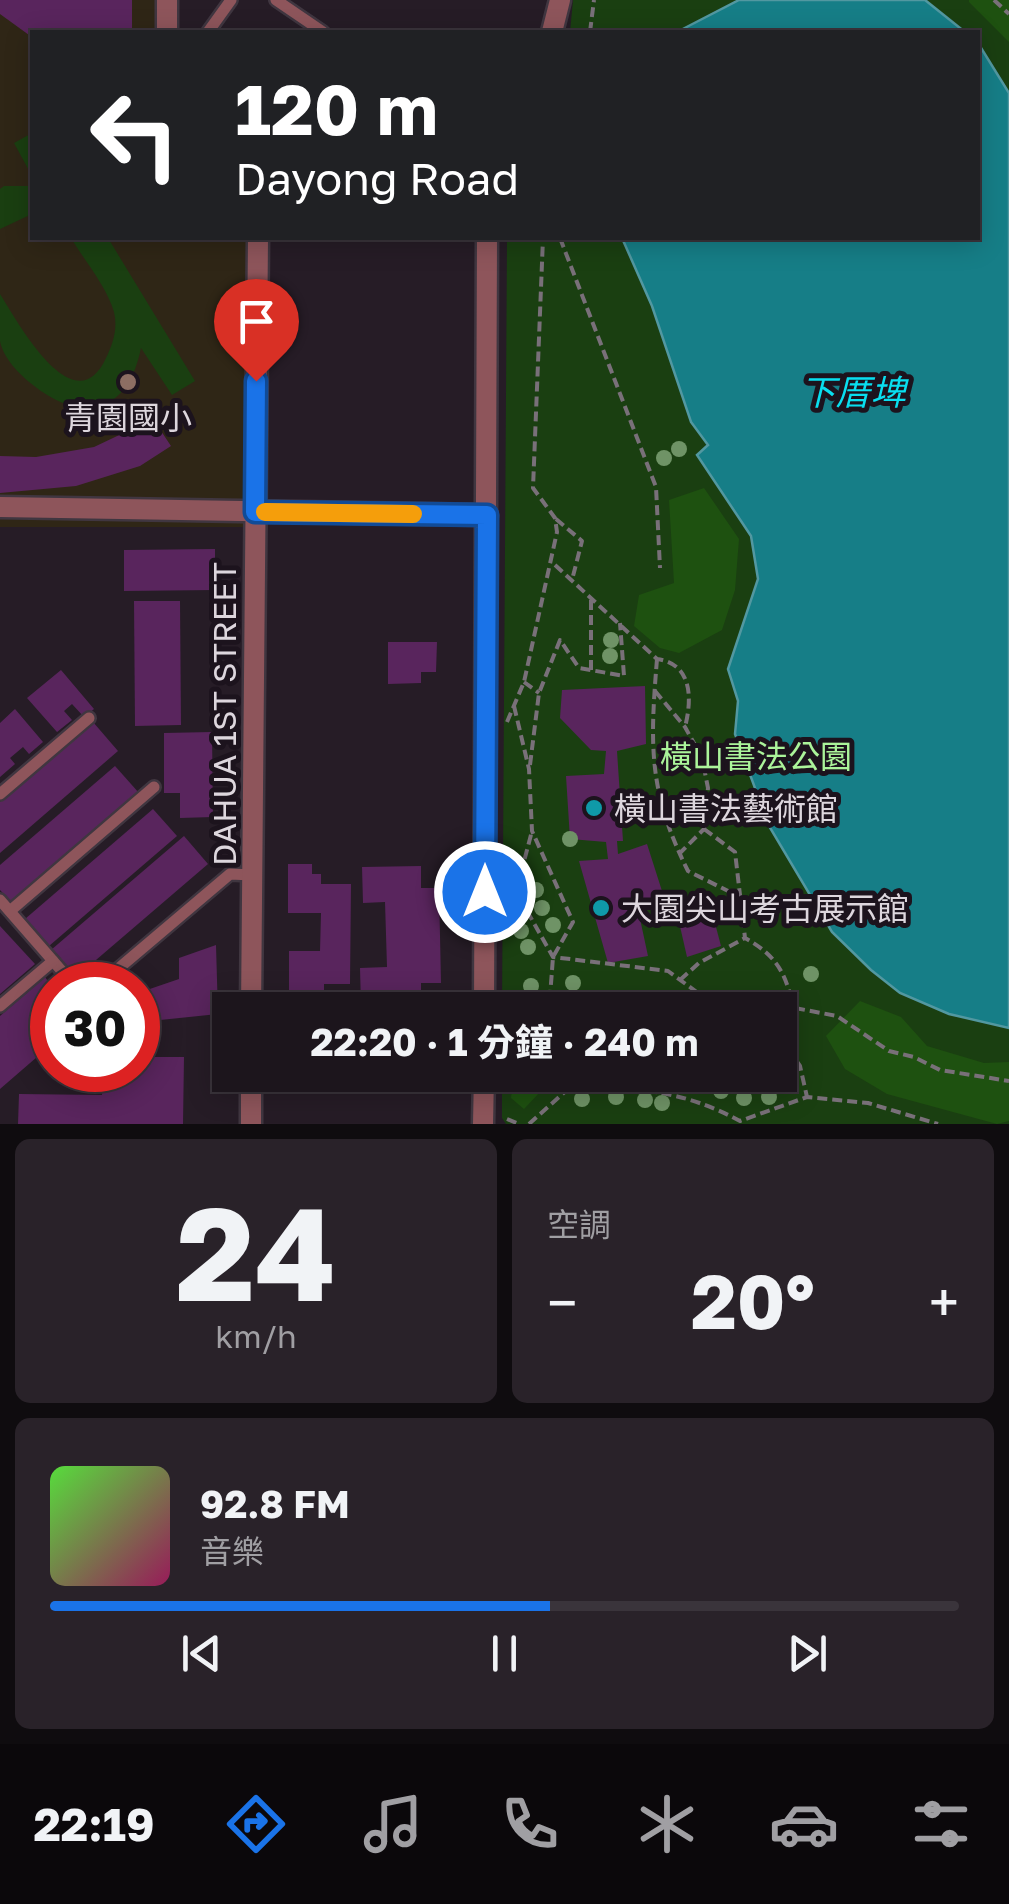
<!DOCTYPE html>
<html lang="zh-TW">
<head>
<meta charset="utf-8">
<style>
  :root { --surface:#1c151c; --page:#292229; --text:#f1f3f6; --muted:#a09fa3; --line:#3a343b; --accent:#1a73e8 }
  body { margin:0; font-family:"Golos Text","Noto Sans TC",sans-serif; background:var(--page); color:var(--text); height:100vh; display:flex; flex-direction:column; font-size:38px; white-space:nowrap }
  * { box-sizing:border-box; margin:0 }
  p { font-size:32px; color:var(--muted) }
  .icon { flex:none; width:55px; height:55px; fill:none; stroke:currentColor; stroke-width:2; stroke-linecap:round; stroke-linejoin:round }
  .map { position:relative; height:1124px; overflow:hidden }
  .details { display:flex; flex-direction:column; gap:15px; padding:15px; background:#0f0c0f; flex:1 }
  .details>* { flex:none }
  .top-card { position:absolute; left:30px; top:30px; width:950px; height:210px; border-radius:0px; box-shadow:0 5px 25px #0003,0 0 0 2px var(--line); background:#202124; color:#fff; overflow:hidden }
  .speed { position:absolute; left:30px; top:962px; display:flex; gap:20px; font-size:50px; font-weight:700; text-align:center }
  .speed>* { display:grid; place-content:center; width:130px; height:130px; border-radius:50%; background:var(--surface); box-shadow:0 5px 25px #0003,0 0 0 2px var(--line); line-height:1 }
  .speed .limit { border:15px solid #d22; background:#fff; color:#111 }
  .pin { position:absolute; display:grid; place-items:center; width:85px; height:85px; color:#fff; margin:-102px -42px; border-radius:50% 50% 50% 0; rotate:-45deg; box-shadow:0 0 10px #0007 }
  .pin .icon { rotate:45deg }
  .me { position:absolute; width:110px; margin:-55px; rotate:0deg; stroke-linejoin:round; filter:drop-shadow(0 0 8px #0008) }
  .turn { display:flex; align-items:center; gap:35px; height:210px; padding:0 40px; font-size:45px }
  .turn .icon { width:130px; height:130px; stroke-width:2.5 }
  .turn b { display:block; font-size:70px; line-height:85px }
  .big { font-size:75px; font-weight:700; line-height:1.1 }
  .details .tile { flex:1; display:flex; flex-direction:column; justify-content:center; gap:15px; min-width:0; padding:0 35px; border-radius:15px; background:var(--page) }
  .details .dial { align-items:center; gap:0 }
  .dial b { font-size:130px; line-height:1 }
  .song { display:flex; align-items:center; gap:30px }
  .cover { width:120px; height:120px; border-radius:15px; background:linear-gradient(135deg,hsl(110 70% 55%),hsl(330 70% 35%)) }
  .played { height:10px; border-radius:5px; background:linear-gradient(90deg,var(--accent) 55%,var(--line) 55%) }
  .keys { display:flex; justify-content:space-around; direction:ltr }
  .heat { display:flex; justify-content:space-between; align-items:center; font-size:55px; direction:ltr }
  .details .tiles { flex:1; display:grid; gap:15px; grid-template-columns:1fr 1fr }
  .tile:last-child { grid-column:span 2 }
  .trip { position:absolute; left:212px; top:992px; width:585px; height:100px; border-radius:0px; background:var(--surface); box-shadow:0 5px 25px #0003,0 0 0 2px var(--line); font-weight:700; line-height:100px; text-align:center }
  .tabs { display:flex; height:160px; justify-content:space-around; align-items:center; background:#0b080b; color:var(--muted) }
  .tabs .icon { width:70px; height:70px }
  .tabs .on { color:var(--accent) }
  .tabs b { font-size:45px; color:var(--text) }
  .map>svg:first-child { display:block }
</style>
</head>
<body>
<div class="map">
<svg width="1009" height="1124" viewBox="0 0 1009 1124">
  <rect width="100%" height="100%" fill="#261c26"/>
  <!-- education -->
  <polygon fill="#2f2616" points="0,0 171,0 171,32 32,32 32,238 258,238 253,527 0,527"/>
  <!-- green -->
  <g fill="#1a3f11">
    <polygon points="573,0 1009,0 1009,1124 506,1124 502,1118 502,1075 780,1075 780,1010 502,1010 507,238 978,238 978,32 570,32"/>
    <polygon points="32,133 32,176 14,143"/>
    <polygon points="4,186 32,186 32,214 0,229 0,189"/>
    <path d="M71 238H108L195 381 172 395 141 348C128 413 83 425 33 385 20 375 3 358 0 341 0 327 0 309 0 294 16 319 74 427 106 358 113 344 118 328 114 312 107 287 84 260 71 238Z"/>
  </g>
  <!-- forest -->
  <g fill="#1e5110">
    <polygon points="969,0 1009,0 1009,42 969,2"/>
    <polygon points="704,488 739,539 735,590 722,630 679,653 660,648 634,626 639,595 674,583 669,500"/>
    <polygon points="860,1001 901,1017 927,1046 984,1063 1009,1062 1009,1121 997,1124 887,1094 845,1069 826,1036"/>
    <polygon points="514,1075 556,1075 524,1109 511,1098"/>
  </g>
  <!-- water -->
  <g fill="#167e87" stroke="#5298a1" stroke-width="2.5">
    <polygon points="739,0 925,0 965,32 677,32"/>
    <polygon points="978,43 1009,93 1009,1028 949,1014 900,993 871,970 832,932 769,826 735,734 738,701 728,669 758,579 751,536 697,455 708,445 691,422 652,306 622,238 978,238"/>
  </g>
  <!-- building -->
  <g fill="#59255d">
    <polygon points="0,0 132,0 132,32 29,35 0,14"/>
    <polygon points="153,419 171,446 140,466 76,486 0,493 0,456 36,457 94,447"/>
    <polygon points="215,549 215,590 124,591 124,550"/>
    <polygon points="134,601 180,601 181,725 135,726"/>
    <polygon points="388,642 437,642 436,672 421,672 421,683 388,684"/>
    <polygon points="61,670 94,709 84,717 72,704 64,711 72,720 57,732 27,698"/>
    <polygon points="645,686 646,744 617,751 623,841 617,841 618,854 647,844 662,891 639,914 648,956 608,963 579,861 608,859 606,842 570,839 566,776 604,774 606,751 591,750 560,718 562,690"/>
    <polygon points="15,709 43,742 29,754 23,747 10,758 15,764 0,777 0,723"/>
    <polygon points="93,722 118,751 0,853 0,802"/>
    <polygon points="212,732 213,817 180,818 180,793 164,793 164,733"/>
    <polygon points="115,766 139,793 12,903 0,890 0,865"/>
    <polygon points="153,809 177,836 49,946 25,919"/>
    <polygon points="184,836 208,864 75,978 51,950"/>
    <polygon points="288,864 312,864 312,874 321,874 321,884 351,884 350,984 324,984 324,997 314,997 314,1006 289,1006 289,951 320,951 321,913 288,913"/>
    <polygon points="421,866 421,888 439,888 441,983 421,983 421,1004 361,1006 360,968 387,967 385,902 363,903 362,867"/>
    <polygon points="707,893 721,946 687,957 674,900"/>
    <polygon points="0,926 35,964 0,994"/>
    <polygon points="216,945 218,1014 141,1022 138,993 179,979 179,958"/>
    <polygon points="45,977 52,987 52,1044 0,1089 0,1016"/>
    <polygon points="138,1057 184,1057 183,1124 18,1124 19,1094 102,1095 103,1070 138,1070"/>
  </g>
  <g fill="none" stroke-linecap="round" stroke-linejoin="round">
    <defs>
      <g id="lane">
        <polyline points="276,0 323,32"/>
        <polyline points="208,32 231,0"/>
        <polyline points="0,794 89,718"/>
        <polyline points="0,900 74,985"/>
        <polyline points="10,911 154,787"/>
        <polyline points="99,985 230,874 253,875"/>
        <polyline points="0,1006 53,961"/>
      </g>
      <g id="street">
        <polyline points="167,0 167,32"/>
        <polyline points="552,32 560,0"/>
        <polyline points="0,507 487,515"/>
        <polyline points="251,1010 258,238"/>
        <polyline points="484,1010 487,238"/>
        <polyline points="251,1124 251,1075"/>
        <polyline points="483,1124 484,1075"/>
      </g>
    </defs>
    <!-- lane casing -->
    <use href="#lane" stroke="#403640" stroke-width="16"/>
    <!-- street casing -->
    <use href="#street" stroke="#403640" stroke-width="25"/>
    <!-- path -->
    <g stroke="#797079" stroke-width="4" stroke-dasharray="10 5" stroke-linecap="butt">
      <polyline points="994,0 1009,14"/>
      <polyline points="590,32 594,0"/>
      <polyline points="560,238 656,487 660,568"/>
      <polyline points="556,519 582,541 572,580"/>
      <path d="M555 565 657 659C693 664 692 700 685 727"/>
      <path d="M657 659C650 745 648 791 688 871L740 897"/>
      <polyline points="591,670 591,600"/>
      <polyline points="524,682 539,693"/>
      <polyline points="655,691 685,727 702,758 708,788 704,829 679,854"/>
      <polyline points="514,706 529,769 532,831 573,922 553,957 549,1010"/>
      <polyline points="507,722 524,682 557,532 555,518 533,488 543,238"/>
      <polyline points="530,765 539,693 560,640 579,668 624,676 620,623"/>
      <path d="M704 829 735 852 745 938C776 955 786 973 793 1007L780 1029"/>
      <polyline points="505,872 553,957 668,971 721,1010"/>
      <polyline points="517,888 532,831"/>
      <polyline points="680,980 699,963 745,938"/>
      <polyline points="795,1008 837,1016 889,1051 914,1057 940,1070 1009,1081"/>
      <polyline points="780,1037 800,1066 807,1097"/>
      <polyline points="507,1119 519,1124"/>
      <path d="M529 1124 577 1081C643 1092 678 1088 740 1121L807 1097 868 1103 938 1124"/>
    </g>
    <!-- lane -->
    <use href="#lane" stroke="#8e555b" stroke-width="11"/>
    <!-- street -->
    <use href="#street" stroke="#8e555b" stroke-width="20"/>
  </g>
  <!-- trees -->
  <g fill="#6f9366">
    <circle cx="679" cy="449" r="8"/>
    <circle cx="664" cy="458" r="8"/>
    <circle cx="611" cy="640" r="8"/>
    <circle cx="610" cy="656" r="8"/>
    <circle cx="570" cy="839" r="8"/>
    <circle cx="536" cy="890" r="8"/>
    <circle cx="542" cy="908" r="8"/>
    <circle cx="553" cy="925" r="8"/>
    <circle cx="521" cy="931" r="8"/>
    <circle cx="528" cy="947" r="8"/>
    <circle cx="811" cy="974" r="8"/>
    <circle cx="573" cy="983" r="8"/>
    <circle cx="531" cy="986" r="8"/>
    <circle cx="790" cy="1074" r="8"/>
    <circle cx="721" cy="1091" r="8"/>
    <circle cx="616" cy="1097" r="8"/>
    <circle cx="769" cy="1097" r="8"/>
    <circle cx="744" cy="1098" r="8"/>
    <circle cx="582" cy="1099" r="8"/>
    <circle cx="645" cy="1100" r="8"/>
    <circle cx="662" cy="1103" r="8"/>
  </g>
  <g fill="none" stroke-linecap="round" stroke-linejoin="round">
    <defs>
      <polyline id="route" points="256,381 255,512 487,515 485,892"/>
    </defs>
    <!-- route casing -->
    <use href="#route" stroke="#114b97" stroke-width="25"/>
    <!-- route -->
    <use href="#route" stroke="#1a73e8" stroke-width="18"/>
    <!-- slow -->
    <polyline stroke="#f59e0b" stroke-width="18" points="265,512 413,514"/>
  </g>
  <!-- markers -->
  <circle fill="#8d6e63" stroke="#1c131d" stroke-width="4" cx="128" cy="382" r="10"/>
  <g fill="#0f9aa8" stroke="#1c131d" stroke-width="4">
    <circle cx="594" cy="808" r="10"/>
    <circle cx="601" cy="908" r="10"/>
  </g>
  <g text-anchor="middle" dominant-baseline="central" stroke-width="10" stroke-linejoin="round" paint-order="stroke">
    <!-- poi labels -->
    <g font-size="32" fill="#ddd6dd" stroke="#1c131d" text-anchor="start">
      <text x="128" y="417" text-anchor="middle">青園國小</text>
      <text x="614" y="808">橫山書法藝術館</text>
      <text x="621" y="908">大園尖山考古展示館</text>
    </g>
    <!-- street labels -->
    <g font-size="32" fill="#ddd6dd" stroke="#1c131d">
      <text transform="translate(224 714) rotate(-90)">DAHUA 1ST STREET</text>
    </g>
    <!-- park labels -->
    <g font-size="32" fill="#abf49a" stroke="#1c131d">
      <text x="756" y="756">橫山書法公園</text>
    </g>
    <!-- water labels -->
    <g font-size="35" font-style="italic" fill="#09deef" stroke="#1c131d">
      <text x="853" y="392">下厝埤</text>
    </g>
  </g>
</svg>
<div class="speed"><div class="limit">30</div></div>
<div class="pin" style="left:256px;top:381px;background:#d93025"><svg class="icon" aria-label="arrive" viewBox="0 0 24 24"><path d="M6 21V4h12l-3 4 3 4H6"/></svg></div>
<svg class="me" style="left:485px;top:892px" viewBox="-20 -20 40 40"><circle r="17" fill="#1a73e8" stroke="#fff" stroke-width="3"/><path d="M0-11L8 9 0 5-8 9z" fill="#fff"/></svg>
<div class="trip">22:20 · 1 分鐘 · 240 m</div>
<div class="top-card">
<div class="turn"><svg class="icon" aria-label="left" viewBox="0 0 24 24"><path d="M17 20v-9H6M10 6l-5 5 5 5"/></svg><div><b>120 m</b>Dayong Road</div></div>
</div>
</div>
<section class="details">
<div class="tiles">
<div class="tile dial"><b>24</b><p>km/h</p></div>
<div class="tile"><p>空調</p>
<div class="heat"><a>−</a><b class="big">20°</b><a>+</a></div>
</div>
<div class="tile">
<div class="song"><i class="cover"></i><div><b>92.8 FM</b><p>音樂</p></div></div>
<div class="played"></div>
<div class="keys"><svg class="icon" aria-label="previous" viewBox="0 0 24 24"><path d="M18 5L8 12l10 7zM5 5v14"/></svg><svg class="icon" aria-label="pause" viewBox="0 0 24 24"><path d="M8 5v14M16 5v14"/></svg><svg class="icon" aria-label="next" viewBox="0 0 24 24"><path d="M6 5l10 7-10 7zM19 5v14"/></svg></div>
</div>
</div>
</section>
<nav class="tabs">
<b>22:19</b>
<svg class="icon on" aria-label="directions" viewBox="0 0 24 24"><path d="M12 3l9 9-9 9-9-9zM9 14v-3h6M13 9l2 2-2 2"/></svg>
<svg class="icon" aria-label="music" viewBox="0 0 24 24"><path d="M9 18V5l10-2v13"/><circle cx="6" cy="18" r="3"/><circle cx="16" cy="16" r="3"/></svg>
<svg class="icon" aria-label="phone" viewBox="0 0 24 24"><path d="M5 4h4l2 5-3 2q2 4 5 5l2-3 5 2v4C11 20 4 13 5 4z"/></svg>
<svg class="icon" aria-label="climate" viewBox="0 0 24 24"><path d="M12 3v18M4 7l16 10M4 17L20 7"/></svg>
<svg class="icon" aria-label="car" viewBox="0 0 24 24"><path d="M5 17H2v-5l4-1 3-4h7l3 4 3 1v5h-3M9 17h6M6 11h13"/><circle cx="7" cy="17" r="2"/><circle cx="17" cy="17" r="2"/></svg>
<svg class="icon" aria-label="filters" viewBox="0 0 24 24"><path d="M4 7h16M4 17h16"/><circle cx="9" cy="7" r="2"/><circle cx="15" cy="17" r="2"/></svg>
</nav>
</body>
</html>
